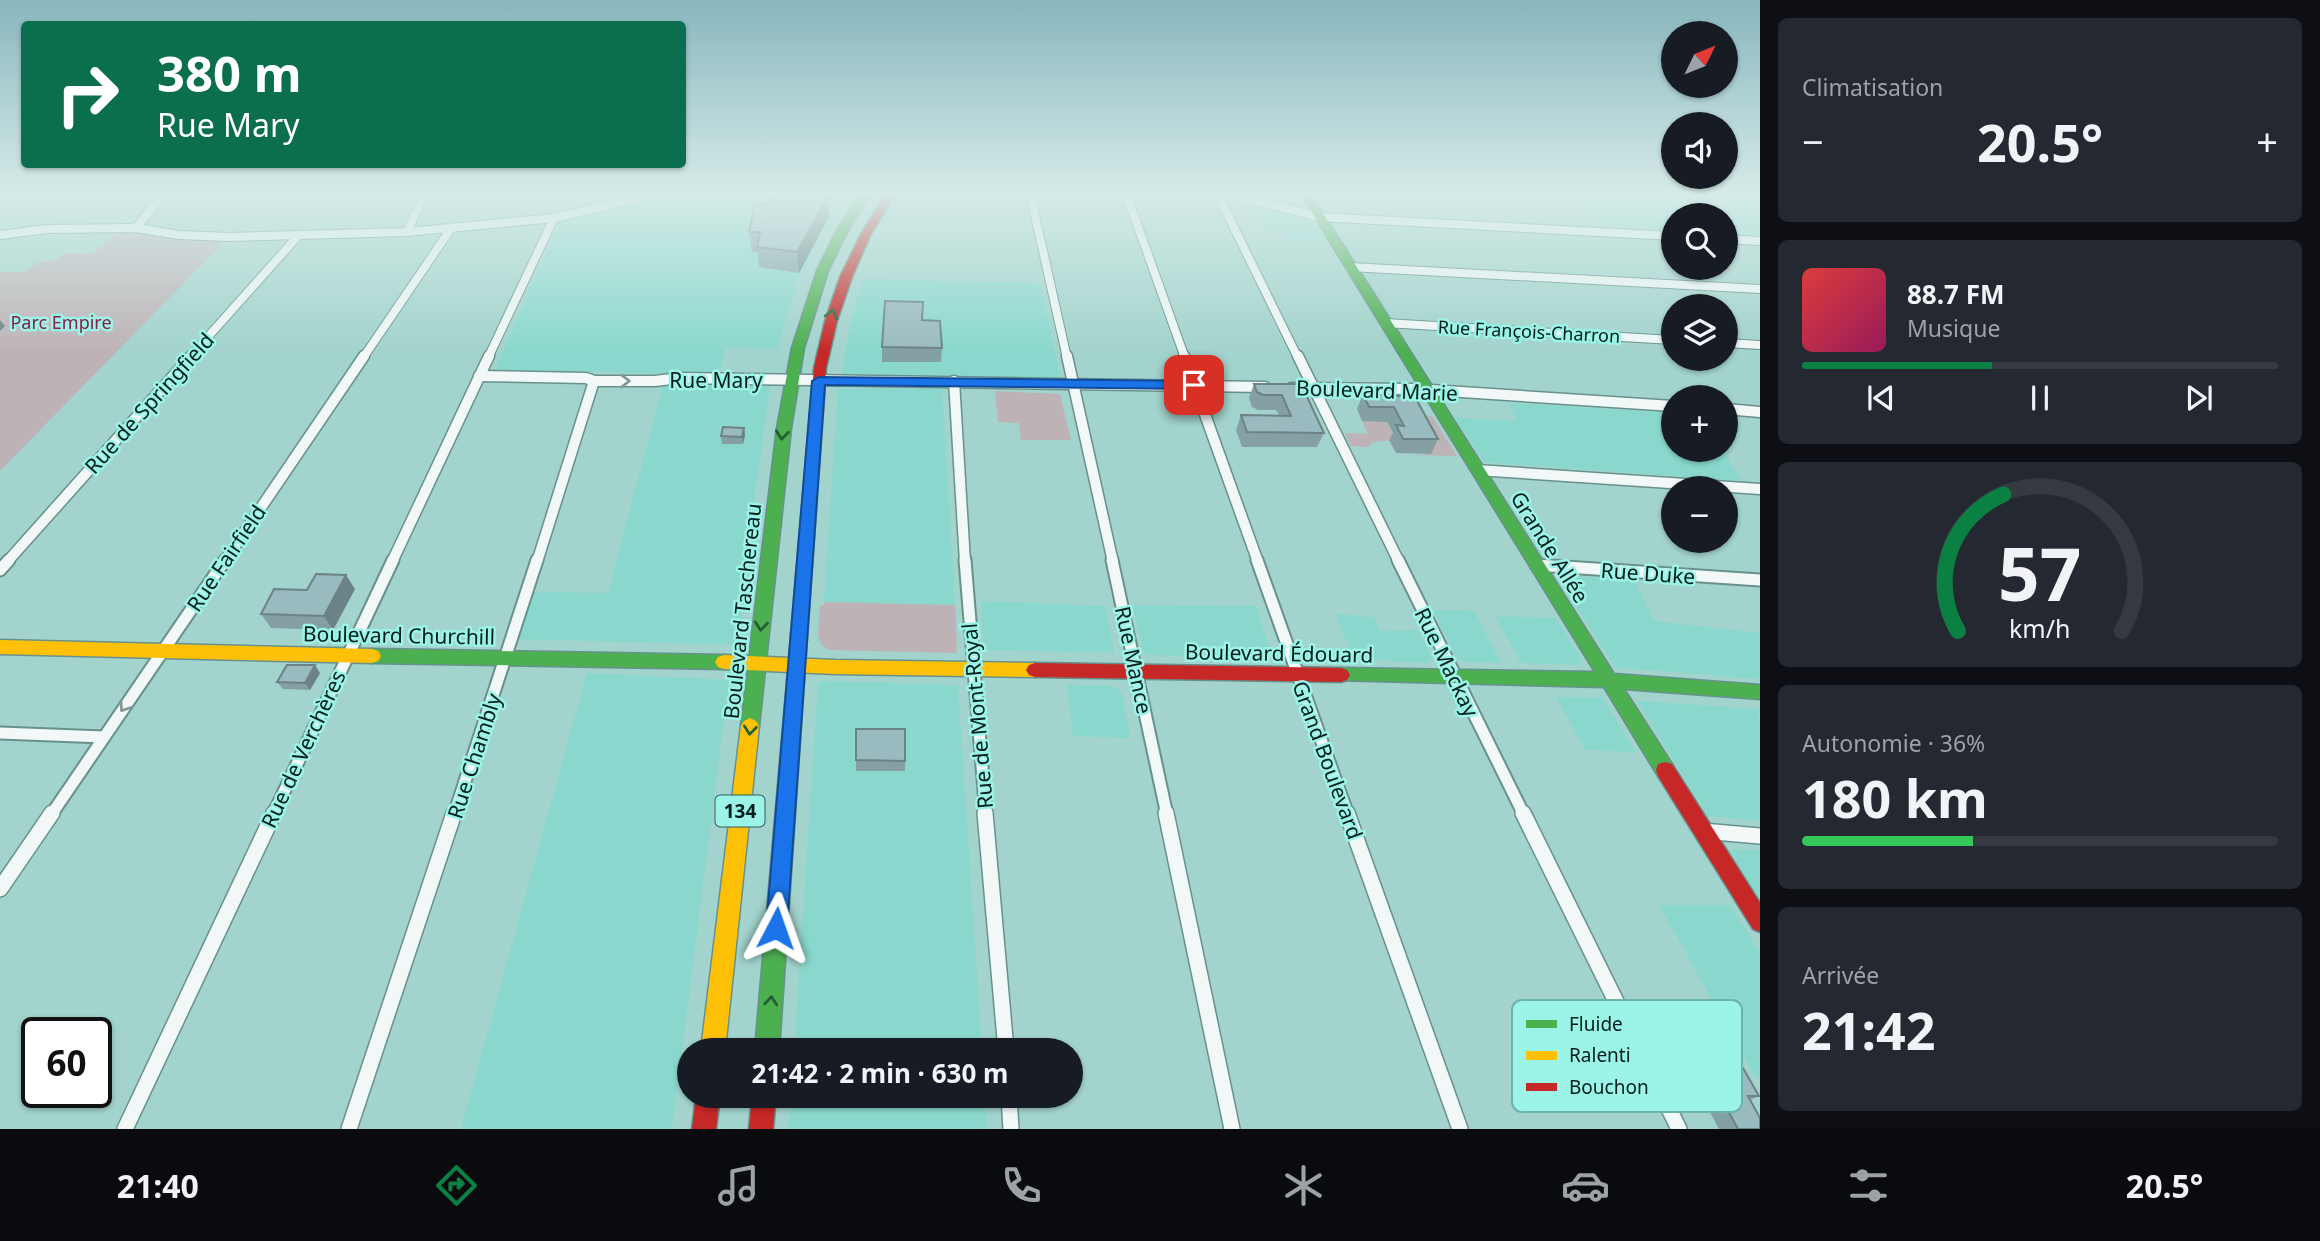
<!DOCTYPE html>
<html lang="fr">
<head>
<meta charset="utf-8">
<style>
  :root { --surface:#171b24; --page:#242831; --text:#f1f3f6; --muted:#9ea1a6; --line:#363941; --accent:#0b8043 }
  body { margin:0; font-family:"Noto Sans",sans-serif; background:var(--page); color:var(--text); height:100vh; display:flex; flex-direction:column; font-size:26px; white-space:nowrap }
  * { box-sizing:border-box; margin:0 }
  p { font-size:23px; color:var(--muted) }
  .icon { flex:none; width:38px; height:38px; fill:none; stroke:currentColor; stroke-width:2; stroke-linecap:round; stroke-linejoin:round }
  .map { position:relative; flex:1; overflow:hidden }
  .side { display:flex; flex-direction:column; gap:18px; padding:18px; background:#0d0f14; width:560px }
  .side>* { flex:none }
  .guide { position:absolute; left:21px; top:21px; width:665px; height:147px; border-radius:7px; box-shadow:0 2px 5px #0004; background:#0b6e4f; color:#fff; overflow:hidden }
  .needle { width:46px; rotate:47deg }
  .controls { position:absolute; left:1661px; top:21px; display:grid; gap:14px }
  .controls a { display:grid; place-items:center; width:77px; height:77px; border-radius:50%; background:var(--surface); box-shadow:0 2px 5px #0004; font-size:35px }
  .speed { position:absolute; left:21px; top:1017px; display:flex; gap:14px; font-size:35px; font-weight:700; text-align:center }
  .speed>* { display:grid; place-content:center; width:91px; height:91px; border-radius:50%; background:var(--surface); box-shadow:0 2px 5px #0004; line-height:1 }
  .speed .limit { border:4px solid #111; border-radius:10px; background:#fff; color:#111 }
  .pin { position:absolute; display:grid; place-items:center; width:60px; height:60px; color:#fff; margin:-30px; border-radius:14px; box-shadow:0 4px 10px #0006 }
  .me { position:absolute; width:77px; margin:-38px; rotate:4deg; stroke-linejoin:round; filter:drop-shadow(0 0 5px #0008) }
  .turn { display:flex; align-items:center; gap:24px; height:147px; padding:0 21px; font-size:32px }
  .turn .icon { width:91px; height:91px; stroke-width:2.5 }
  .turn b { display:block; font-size:49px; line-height:60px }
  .big { font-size:52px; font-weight:700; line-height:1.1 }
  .side .widget { flex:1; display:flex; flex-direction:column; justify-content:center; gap:10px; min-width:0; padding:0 24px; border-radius:10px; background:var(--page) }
  .side .dial { align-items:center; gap:0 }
  .dial svg { height:182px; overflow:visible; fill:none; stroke:var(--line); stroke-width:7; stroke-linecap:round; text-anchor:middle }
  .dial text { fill:var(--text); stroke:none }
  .song { display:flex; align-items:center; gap:21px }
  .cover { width:84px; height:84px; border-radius:10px; background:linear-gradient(135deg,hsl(0 70% 55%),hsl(330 70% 35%)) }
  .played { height:7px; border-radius:4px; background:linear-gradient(90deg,var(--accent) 40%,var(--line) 40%) }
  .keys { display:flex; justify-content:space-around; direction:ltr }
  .heat { display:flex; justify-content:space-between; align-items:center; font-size:38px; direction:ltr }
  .charge { height:10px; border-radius:5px; background:linear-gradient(90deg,#34c759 36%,var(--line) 0) }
  .trip { position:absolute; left:677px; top:1038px; width:406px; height:70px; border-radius:35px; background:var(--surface); box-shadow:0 2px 5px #0004; font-weight:700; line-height:70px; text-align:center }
  .menu { display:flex; height:112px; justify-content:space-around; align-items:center; background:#090b0e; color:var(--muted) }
  .menu .icon { width:49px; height:49px }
  .menu .on { color:var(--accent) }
  .menu b { font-size:32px; color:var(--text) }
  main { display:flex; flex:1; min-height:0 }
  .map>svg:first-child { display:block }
</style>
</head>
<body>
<main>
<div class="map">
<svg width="1760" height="1129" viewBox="0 0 1760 1129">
  <rect width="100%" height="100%" fill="#a2d3cc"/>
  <!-- built -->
  <g fill="#8ad8cd">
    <polygon points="672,193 851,193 833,216 798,280 777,349 726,347 719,374 495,370 559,223"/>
    <polygon points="1574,193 1760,193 1760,235 1726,233 1726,215 1673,215 1673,230 1604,226"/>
    <polygon points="1253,206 1313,222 1325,239 1288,239 1283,230 1262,230"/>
    <polygon points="862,279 1040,283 1061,379 842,374 848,335"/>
    <polygon points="663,385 770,387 746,557 740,645 516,639 533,592 608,593"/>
    <polygon points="838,389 942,389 955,605 824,602"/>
    <polygon points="1509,403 1661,412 1673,426 1673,450 1723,450 1741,481 1484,462 1455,418 1517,421"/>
    <polygon points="1556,575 1634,580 1654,621 1760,633 1760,679 1615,667"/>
    <polygon points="981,601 1106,606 1114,653 984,650"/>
    <polygon points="1133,605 1256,606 1271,654 1269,658 1149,655 1143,651"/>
    <polygon points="1433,610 1474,611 1501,663 1465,662 1457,658"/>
    <polygon points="1335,614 1374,617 1380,631 1418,630 1432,659 1428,663 1354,659"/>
    <polygon points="1495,616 1556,618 1582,661 1579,665 1521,663"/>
    <polygon points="587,673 729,680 672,1129 461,1129"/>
    <polygon points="824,681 958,685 982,1050 794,1050 818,685"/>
    <polygon points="1067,685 1114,686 1122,693 1130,738 1073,736"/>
    <polygon points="1556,697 1603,698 1636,752 1585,750"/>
    <polygon points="1637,701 1759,709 1760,821 1708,816"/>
    <polygon points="1732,849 1760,851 1760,901 1731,853"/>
    <polygon points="1659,905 1730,905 1760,953 1760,1078 1756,1078"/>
    <polygon points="791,1096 985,1096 987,1129 788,1129"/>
  </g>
  <!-- green -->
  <g fill="#bdb3b7">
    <polygon points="118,232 225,241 0,471 0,272 25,272 40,261 55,261 65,253 92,254"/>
    <polygon points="995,391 1060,394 1071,440 1021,440 1019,423 998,422"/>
    <polygon points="1409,415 1432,416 1457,456 1410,455 1430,454"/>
    <polygon points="1384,417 1396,440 1373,442 1368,447 1351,446 1345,433 1368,434 1362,421"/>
    <polygon points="824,602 955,605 957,650 956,653 829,650 821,645 818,635 820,606 824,605"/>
  </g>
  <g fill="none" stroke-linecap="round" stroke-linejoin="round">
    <defs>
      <g id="street-far3">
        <polyline points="1030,193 1067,358"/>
        <polyline points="1126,193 1185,358"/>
        <polyline points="1217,193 1298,358"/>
        <polyline points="1225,193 1319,217 1673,236"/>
        <polyline points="136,228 164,193"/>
        <polyline points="407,232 425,193"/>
        <polyline points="0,235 47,229 136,228 179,235 229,237 407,232 554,218 660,193"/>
        <polyline points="1726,239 1760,241"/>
        <polyline points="1350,267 1760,289"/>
        <polyline points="1385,323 1673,340"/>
        <polyline points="1726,343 1760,345"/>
        <polyline points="189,358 298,236"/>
        <polyline points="363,358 452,227"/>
        <polyline points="488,358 554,218"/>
      </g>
      <g id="street-far2">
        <polyline points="1067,356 1113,562"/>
        <polyline points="1184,356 1258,562"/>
        <polyline points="1298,356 1399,562"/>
        <polyline points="479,376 586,378 594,381 655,381 679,378 1265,387"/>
        <polyline points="954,381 965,562"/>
        <polyline points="1291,388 1416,389 1673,406"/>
        <polyline points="1726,409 1760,412"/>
        <polyline points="1477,470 1760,489"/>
        <polyline points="7,562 191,356"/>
        <polyline points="224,562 364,356"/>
        <polyline points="392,562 489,356"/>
        <polyline points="537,562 594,381"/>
      </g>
      <g id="street-far1">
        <polyline points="965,560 986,815"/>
        <polyline points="1112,560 1167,815"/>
        <polyline points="1257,560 1348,815"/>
        <polyline points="1398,560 1524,815"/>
        <polyline points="1536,565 1760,580"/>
        <polyline points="0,570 9,560"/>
        <polyline points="0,733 104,737"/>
        <polyline points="51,815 225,560"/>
        <polyline points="273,815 393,560"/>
        <polyline points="454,815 537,560"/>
      </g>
      <g id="street">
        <polyline points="985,813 1006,1050"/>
        <polyline points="1166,813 1232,1129"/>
        <polyline points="1347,813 1460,1129"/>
        <polyline points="1523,813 1679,1129"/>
        <polyline points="1703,831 1760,836"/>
        <polyline points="0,889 52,813"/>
        <polyline points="1009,1096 1011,1129"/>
        <polyline points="125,1129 274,813"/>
        <polyline points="349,1129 454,813"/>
      </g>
      <g id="fast">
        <polygon points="861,193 871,193 847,232 828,271 804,348 791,428 759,726 756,731 750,734 744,731 741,726 777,428 792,348 817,271 836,232"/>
        <polygon points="1300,193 1310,193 1614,674 1760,685 1760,699 1624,689 1672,764 1674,770 1672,776 1665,778 1658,776 1604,687 1335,680 1332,675 1335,670 1341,668 1595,672"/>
        <polygon points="799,629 805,631 807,636 779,1050 755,1050 791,636 793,631"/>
        <polygon points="372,649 724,655 730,657 733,662 730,667 724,669 372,663 366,661 363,656 366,651"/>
      </g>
      <g id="slow">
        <polygon points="0,640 372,649 378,651 381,656 378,661 372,663 0,654"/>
        <polygon points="724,655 835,660 1035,663 1041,665 1044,670 1041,675 1035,677 835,674 724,669 718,667 715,662 718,657"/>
        <polygon points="750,718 756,721 759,726 725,1050 701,1050 741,726 744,721"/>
      </g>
      <g id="jam">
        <polygon points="886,193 896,193 871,234 852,277 837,321 826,368 807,636 805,641 793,641 791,636 814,368 825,321 840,277 861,234"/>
        <polygon points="1035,663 1341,668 1347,670 1350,675 1347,680 1341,682 1035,677 1029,675 1026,670 1029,665"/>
        <polygon points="1665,762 1672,764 1760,903 1760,932 1753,929 1658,776 1656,770 1658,764"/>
        <polygon points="696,1096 720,1096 716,1129 692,1129"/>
        <polygon points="752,1096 776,1096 773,1129 749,1129"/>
      </g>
    </defs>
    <!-- street-far3 casing -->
    <use href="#street-far3" stroke="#68918c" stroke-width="10"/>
    <!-- street-far2 casing -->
    <use href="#street-far2" stroke="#68918c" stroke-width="13"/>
    <!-- street-far1 casing -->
    <use href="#street-far1" stroke="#68918c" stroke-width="15"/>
    <!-- street casing -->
    <use href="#street" stroke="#68918c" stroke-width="18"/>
    <!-- fast casing -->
    <use href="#fast" stroke="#68918c" stroke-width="3"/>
    <!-- slow casing -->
    <use href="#slow" stroke="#68918c" stroke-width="3"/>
    <!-- jam casing -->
    <use href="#jam" stroke="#68918c" stroke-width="3"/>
    <!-- street-far3 -->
    <use href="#street-far3" stroke="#f1f8f7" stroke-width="8"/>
    <!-- street-far2 -->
    <use href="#street-far2" stroke="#f1f8f7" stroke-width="10"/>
    <!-- street-far1 -->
    <use href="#street-far1" stroke="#f1f8f7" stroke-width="11"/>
    <!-- street -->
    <use href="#street" stroke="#f1f8f7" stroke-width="15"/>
    <!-- fast -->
    <use href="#fast" fill="#4caf50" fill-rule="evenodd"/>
    <!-- slow -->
    <use href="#slow" fill="#ffc107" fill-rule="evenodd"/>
    <!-- jam -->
    <use href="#jam" fill="#c62828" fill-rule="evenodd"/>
  </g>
  <!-- wall -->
  <g fill="#84a0a4">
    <polygon points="828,196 829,216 799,273 759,267 758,252 752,252 749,232 770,205"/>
    <polygon points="923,320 942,348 941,362 882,362 882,347"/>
    <polygon points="1254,384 1301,384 1324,433 1317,447 1242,447 1236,430 1241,415 1279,415 1276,410 1258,410 1252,407 1249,398"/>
    <polygon points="1363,394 1415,397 1438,439 1431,454 1396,453 1389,440 1393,433 1387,422 1362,421 1357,409"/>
    <polygon points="744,428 745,435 743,444 722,444 721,436"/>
    <polygon points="355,589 333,630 271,628 261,614"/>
    <polygon points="320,673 310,690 283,689 277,682"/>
    <polygon points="856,760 905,761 905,771 856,771"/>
    <polygon points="1700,1068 1759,1096 1750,1100 1760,1129 1719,1129 1703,1099 1699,1099 1686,1075"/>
    <polygon points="863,1096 926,1096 925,1103 864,1100"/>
  </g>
  <!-- shaded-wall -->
  <g fill="#6b8286">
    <polygon points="828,196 829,216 799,273 797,252"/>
    <polygon points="0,320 5,326 0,331"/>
    <polygon points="744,428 745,435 743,444 742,437"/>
    <polygon points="346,575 355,589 333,630 324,616"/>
    <polygon points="315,665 320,673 310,690 305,683"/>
  </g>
  <!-- building -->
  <g fill="#99babf" stroke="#6b8286" stroke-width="2">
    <polygon points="777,193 800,193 828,196 797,252 757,247 760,232 749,232 755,204 770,205"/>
    <polygon points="885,301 923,302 922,320 940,321 942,348 882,347"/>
    <polygon points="1254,384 1301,384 1324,433 1247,432 1241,415 1291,416 1282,395 1263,395 1257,392"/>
    <polygon points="1363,394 1415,397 1438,439 1403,439 1396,425 1404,426 1394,407 1369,407"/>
    <polygon points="723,427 744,428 742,437 721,436"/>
    <polygon points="316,574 346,575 324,616 261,614 274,589 307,590"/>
    <polygon points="287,665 315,665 305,683 277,682"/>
    <polygon points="856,729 905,729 905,761 856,760"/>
    <polygon points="1700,1068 1743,1068 1759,1096 1748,1096 1760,1118 1760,1129 1738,1129 1718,1092 1714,1092"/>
  </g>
  <!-- one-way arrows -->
  <defs><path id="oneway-chevron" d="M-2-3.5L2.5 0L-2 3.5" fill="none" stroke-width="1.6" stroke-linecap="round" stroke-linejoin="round" transform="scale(1.75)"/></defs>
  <g stroke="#235f33">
    <use href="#oneway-chevron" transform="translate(832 314) rotate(-75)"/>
    <use href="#oneway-chevron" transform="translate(782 435) rotate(97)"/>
    <use href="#oneway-chevron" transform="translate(761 626) rotate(96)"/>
    <use href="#oneway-chevron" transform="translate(750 730) rotate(96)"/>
    <use href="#oneway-chevron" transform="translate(771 1001) rotate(-86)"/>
  </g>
  <g stroke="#859694">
    <use href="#oneway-chevron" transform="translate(625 381)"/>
    <use href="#oneway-chevron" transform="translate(124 707) rotate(124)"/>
  </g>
  <!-- sky -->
  <linearGradient id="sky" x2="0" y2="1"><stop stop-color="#88b6be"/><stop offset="0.55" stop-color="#d5ebe8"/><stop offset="1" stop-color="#d5ebe8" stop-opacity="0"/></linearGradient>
  <rect width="1760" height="351" fill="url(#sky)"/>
  <!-- route -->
  <polygon fill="#1a73e8" stroke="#114b97" stroke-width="2" points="819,377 1194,381 1200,385 1194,389 825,385 787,928 784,936 776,939 769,936 766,928 812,381"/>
  <g text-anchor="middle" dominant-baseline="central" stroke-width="5" stroke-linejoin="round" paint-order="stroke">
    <!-- far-park labels -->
    <g font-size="18" fill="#861f44" stroke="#9bf4e7">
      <text x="61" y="322">Parc Empire</text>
    </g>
    <!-- far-street labels -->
    <g font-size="18" fill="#021e1b" stroke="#9bf4e7">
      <text transform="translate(1529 331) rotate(3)">Rue François-Charron</text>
    </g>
    <!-- shield labels -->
    <rect fill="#9bf4e7" stroke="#305e58" stroke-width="2" x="715.5" y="795.5" width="49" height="31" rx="5"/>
    <g font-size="19" font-weight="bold" fill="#021e1b">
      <text x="740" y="811">134</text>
    </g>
    <!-- street labels -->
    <g font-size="21" fill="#021e1b" stroke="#9bf4e7">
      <text x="716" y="380">Rue Mary</text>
      <text transform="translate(1377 390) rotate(2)">Boulevard Marie</text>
      <text transform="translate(149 403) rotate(-48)">Rue de Springfield</text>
      <text transform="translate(1550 547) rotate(58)">Grande Allée</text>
      <text transform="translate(226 558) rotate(-56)">Rue Fairfield</text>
      <text transform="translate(1648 573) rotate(4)">Rue Duke</text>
      <text transform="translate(742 611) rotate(-84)">Boulevard Taschereau</text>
      <text transform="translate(399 635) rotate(1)">Boulevard Churchill</text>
      <text transform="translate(1279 653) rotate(1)">Boulevard Édouard</text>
      <text transform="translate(1134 660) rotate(78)">Rue Mance</text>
      <text transform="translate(1447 662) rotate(64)">Rue Mackay</text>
      <text transform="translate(977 716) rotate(-95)">Rue de Mont-Royal</text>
      <text transform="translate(303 749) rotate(-65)">Rue de Verchères</text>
      <text transform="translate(474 756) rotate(-72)">Rue Chambly</text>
      <text transform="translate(1328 760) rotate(70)">Grand Boulevard</text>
    </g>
  </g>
  <!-- legend -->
  <rect x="1512" y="1000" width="230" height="112" rx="10" fill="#9bf4e7" stroke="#6db4aa" stroke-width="2"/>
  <rect x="1526" y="1020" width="31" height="8" fill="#4caf50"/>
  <rect x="1526" y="1051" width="31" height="9" fill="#ffc107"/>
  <rect x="1526" y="1083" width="31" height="8" fill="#c62828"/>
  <g font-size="19" fill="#021e1b">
    <text x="1569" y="1031">Fluide</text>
    <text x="1569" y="1062">Ralenti</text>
    <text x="1569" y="1094">Bouchon</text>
  </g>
</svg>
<div class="controls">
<a><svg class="needle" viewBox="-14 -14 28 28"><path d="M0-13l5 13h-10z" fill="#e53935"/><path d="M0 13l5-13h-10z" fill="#9ea1a6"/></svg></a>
<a><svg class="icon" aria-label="sound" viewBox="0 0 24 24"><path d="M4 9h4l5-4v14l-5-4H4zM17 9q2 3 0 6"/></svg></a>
<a><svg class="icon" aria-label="search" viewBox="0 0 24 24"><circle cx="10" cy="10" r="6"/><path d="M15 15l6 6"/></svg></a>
<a><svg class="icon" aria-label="layers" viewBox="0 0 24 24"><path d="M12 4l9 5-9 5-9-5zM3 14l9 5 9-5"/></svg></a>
<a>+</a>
<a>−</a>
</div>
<div class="speed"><div class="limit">60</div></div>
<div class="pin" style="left:1194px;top:385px;background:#d93025"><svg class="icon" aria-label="arrive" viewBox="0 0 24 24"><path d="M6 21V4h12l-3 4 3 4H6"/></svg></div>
<svg class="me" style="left:776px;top:928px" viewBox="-20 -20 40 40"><path d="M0-17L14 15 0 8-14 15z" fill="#1a73e8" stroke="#fff" stroke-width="4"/></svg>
<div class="trip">21:42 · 2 min · 630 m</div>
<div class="guide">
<div class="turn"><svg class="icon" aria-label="right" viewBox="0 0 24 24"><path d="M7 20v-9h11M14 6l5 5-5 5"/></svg><div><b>380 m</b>Rue Mary</div></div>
</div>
</div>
<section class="side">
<div class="widget"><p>Climatisation</p>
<div class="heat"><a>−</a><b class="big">20.5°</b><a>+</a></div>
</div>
<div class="widget">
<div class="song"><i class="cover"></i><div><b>88.7 FM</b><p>Musique</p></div></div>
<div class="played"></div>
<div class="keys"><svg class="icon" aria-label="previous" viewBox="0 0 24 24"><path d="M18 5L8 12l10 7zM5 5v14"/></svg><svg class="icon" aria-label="pause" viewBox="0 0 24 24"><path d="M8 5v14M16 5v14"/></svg><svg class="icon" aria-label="next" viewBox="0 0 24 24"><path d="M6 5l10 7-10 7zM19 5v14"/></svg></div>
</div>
<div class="widget dial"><svg viewBox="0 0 100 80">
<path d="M14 69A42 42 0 1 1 86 69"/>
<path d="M14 69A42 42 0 0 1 34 9" stroke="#0b8043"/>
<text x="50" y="56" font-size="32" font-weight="700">57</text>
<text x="50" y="72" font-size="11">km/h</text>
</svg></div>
<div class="widget"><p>Autonomie · 36%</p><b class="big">180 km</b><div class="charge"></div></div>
<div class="widget"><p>Arrivée</p><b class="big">21:42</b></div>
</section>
</main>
<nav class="menu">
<b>21:40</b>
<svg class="icon on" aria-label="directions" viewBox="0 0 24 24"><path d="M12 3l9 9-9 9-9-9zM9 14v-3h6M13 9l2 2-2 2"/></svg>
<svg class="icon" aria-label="music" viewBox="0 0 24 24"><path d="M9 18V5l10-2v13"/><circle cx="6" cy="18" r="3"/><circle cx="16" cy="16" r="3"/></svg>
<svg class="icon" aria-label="phone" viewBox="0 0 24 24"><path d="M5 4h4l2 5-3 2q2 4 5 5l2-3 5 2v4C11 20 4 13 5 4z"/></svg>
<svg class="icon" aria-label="climate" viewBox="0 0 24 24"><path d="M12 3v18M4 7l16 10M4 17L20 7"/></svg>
<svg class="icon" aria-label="car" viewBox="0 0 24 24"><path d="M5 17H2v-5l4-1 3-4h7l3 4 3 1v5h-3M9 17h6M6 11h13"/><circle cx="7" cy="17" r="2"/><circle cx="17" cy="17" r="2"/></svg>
<svg class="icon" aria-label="filters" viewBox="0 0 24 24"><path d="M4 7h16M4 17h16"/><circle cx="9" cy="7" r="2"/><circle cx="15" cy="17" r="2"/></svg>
<b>20.5°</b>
</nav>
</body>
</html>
